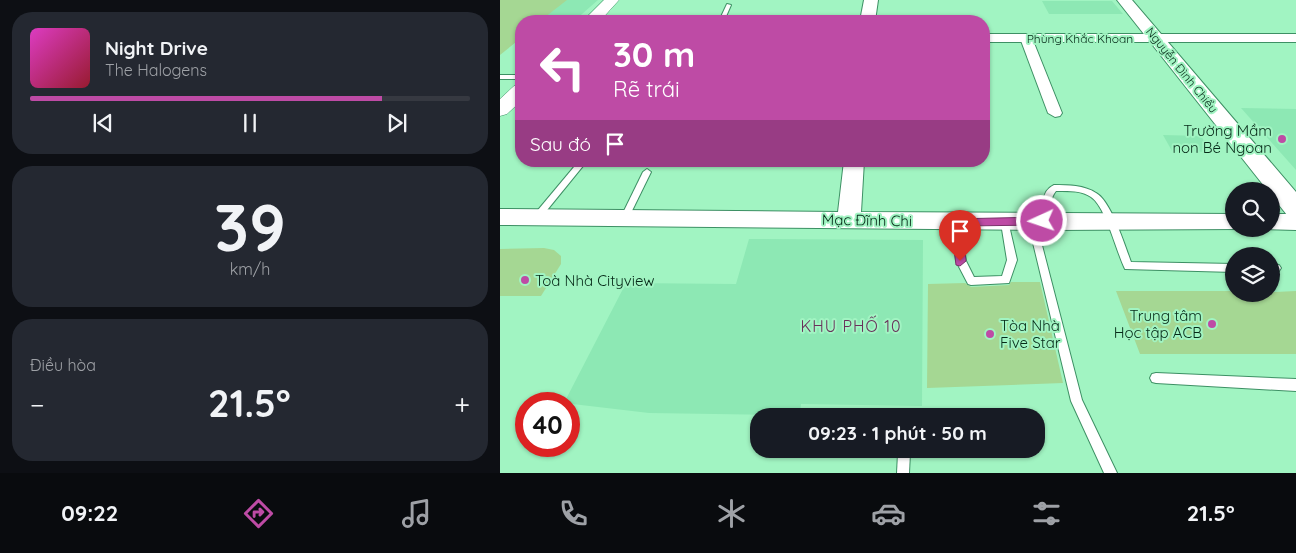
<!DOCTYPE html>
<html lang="vi">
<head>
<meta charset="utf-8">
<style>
  :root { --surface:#171b24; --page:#242831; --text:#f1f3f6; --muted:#9ea1a6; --line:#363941; --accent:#be4ba5 }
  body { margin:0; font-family:Quicksand,sans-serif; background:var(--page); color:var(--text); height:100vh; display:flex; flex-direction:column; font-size:19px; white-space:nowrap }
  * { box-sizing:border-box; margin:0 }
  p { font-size:16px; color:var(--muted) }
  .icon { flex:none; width:28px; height:28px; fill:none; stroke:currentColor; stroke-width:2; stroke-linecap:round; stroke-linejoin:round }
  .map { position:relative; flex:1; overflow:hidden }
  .sheet { display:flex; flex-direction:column; gap:12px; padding:12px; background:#0d0f14; width:500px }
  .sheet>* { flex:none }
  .top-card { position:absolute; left:15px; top:15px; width:475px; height:152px; border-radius:20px; box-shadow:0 1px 4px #0004; background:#be4ba5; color:#fff; overflow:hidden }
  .controls { position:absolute; left:725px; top:182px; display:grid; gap:10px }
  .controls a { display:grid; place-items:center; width:55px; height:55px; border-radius:50%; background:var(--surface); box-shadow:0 1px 4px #0004; font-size:25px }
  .speed { position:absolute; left:15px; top:392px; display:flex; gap:10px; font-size:25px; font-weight:700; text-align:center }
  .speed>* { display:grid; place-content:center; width:65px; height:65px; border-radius:50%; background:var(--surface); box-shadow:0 1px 4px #0004; line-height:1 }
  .speed .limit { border:8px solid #d22; background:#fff; color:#111 }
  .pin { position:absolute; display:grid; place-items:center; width:42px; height:42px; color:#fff; margin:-51px -21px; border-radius:50% 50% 50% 0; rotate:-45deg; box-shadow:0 0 5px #0007 }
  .pin .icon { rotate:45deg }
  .me { position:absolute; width:55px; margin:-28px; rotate:267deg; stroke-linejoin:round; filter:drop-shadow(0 0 4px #0008) }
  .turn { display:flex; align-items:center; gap:18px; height:105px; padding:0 15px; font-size:22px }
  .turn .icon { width:65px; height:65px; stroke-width:2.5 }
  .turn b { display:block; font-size:35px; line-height:42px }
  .then { display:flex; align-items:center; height:48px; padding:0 15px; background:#0003; gap:10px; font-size:19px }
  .big { font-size:38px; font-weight:700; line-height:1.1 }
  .sheet .tile { flex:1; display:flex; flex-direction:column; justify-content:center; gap:8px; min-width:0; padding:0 18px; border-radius:20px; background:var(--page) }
  .sheet .dial { align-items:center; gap:0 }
  .dial b { font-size:65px; line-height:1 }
  .song { display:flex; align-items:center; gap:15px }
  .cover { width:60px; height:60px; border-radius:8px; background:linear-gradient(135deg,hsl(310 70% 55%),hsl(350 70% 35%)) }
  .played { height:5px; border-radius:2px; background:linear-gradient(90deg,var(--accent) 80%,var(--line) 80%) }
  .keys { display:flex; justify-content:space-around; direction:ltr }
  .heat { display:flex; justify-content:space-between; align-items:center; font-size:28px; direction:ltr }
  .trip { position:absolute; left:250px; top:408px; width:295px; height:50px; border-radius:20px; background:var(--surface); box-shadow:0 1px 4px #0004; font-weight:700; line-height:50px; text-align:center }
  .tabs { display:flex; height:80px; justify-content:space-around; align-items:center; background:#090b0e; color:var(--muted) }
  .tabs .icon { width:35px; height:35px }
  .tabs .active { color:var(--accent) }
  .tabs b { font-size:22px; color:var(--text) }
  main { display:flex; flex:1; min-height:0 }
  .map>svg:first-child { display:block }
</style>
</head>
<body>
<main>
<section class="sheet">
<div class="tile">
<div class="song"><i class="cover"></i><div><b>Night Drive</b><p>The Halogens</p></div></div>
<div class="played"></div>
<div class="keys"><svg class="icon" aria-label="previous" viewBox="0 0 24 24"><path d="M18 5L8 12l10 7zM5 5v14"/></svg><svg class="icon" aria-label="pause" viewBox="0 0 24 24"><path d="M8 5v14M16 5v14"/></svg><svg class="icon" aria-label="next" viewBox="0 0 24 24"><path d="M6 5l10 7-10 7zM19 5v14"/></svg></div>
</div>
<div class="tile dial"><b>39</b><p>km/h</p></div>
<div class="tile"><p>Điều hòa</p>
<div class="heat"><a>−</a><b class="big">21.5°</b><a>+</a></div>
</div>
</section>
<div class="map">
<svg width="796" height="473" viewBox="0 0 796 473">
  <rect width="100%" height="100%" fill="#a1f4c2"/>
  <!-- built -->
  <g fill="#8de8b4">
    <polygon points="0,0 98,0 74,21 21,21 21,26 0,26"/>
    <polygon points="542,1 612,1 623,14 549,14"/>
    <polygon points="741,108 796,109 796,170"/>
    <polygon points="663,135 701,136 711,152 672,151"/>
    <polygon points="249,239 423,240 422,406 301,404 300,415 276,415 149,413 64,403 126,283 236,284"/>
  </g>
  <!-- building -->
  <g fill="#a5d793">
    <polygon points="0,0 67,0 40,21 21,21 21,38 0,55"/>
    <polygon points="44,248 54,250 61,256 61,264 41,296 0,296 0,249"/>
    <polygon points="511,282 540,282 563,383 427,388 428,284 465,283 471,287 509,285"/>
    <polygon points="616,291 734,291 734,294 796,291 796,354 640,354"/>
  </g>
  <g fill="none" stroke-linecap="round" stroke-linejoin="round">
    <defs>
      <g id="service">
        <polygon points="227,4 231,5 224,21 219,21"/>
        <rect x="0" y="75" width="21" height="4"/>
        <polygon points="79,161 87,161 39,220 33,220 32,218 33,216"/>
        <polygon points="147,169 151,172 128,219 124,222 121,221 120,219 143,172"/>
        <path d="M554 185C568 185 584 185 596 193 611 201 625 246 631 262L734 264V272L625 269C616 251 606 207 591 197 581 190 567 191 556 191 548 201 552 210 557 220L553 223 550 222C544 210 538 193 554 185Z"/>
        <polygon points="456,219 460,222 466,261 474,277 502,276 507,260 501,223 502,221 508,221 517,260 509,283 471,285 468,284 456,261 452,222"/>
        <polygon points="532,219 536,222 582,400 617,473 604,473 571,401 528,222"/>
        <polygon points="771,264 779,265 781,268 779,271 771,272"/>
        <polygon points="656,373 796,379 796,391 656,383 652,382 650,378 652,374"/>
        <polygon points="400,449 408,449 410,453 409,473 397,473 398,453"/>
      </g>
      <polygon id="minor" points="526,35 532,38 562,113 560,116 555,117 548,113 520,38"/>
      <g id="tertiary">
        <rect x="484" y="34" width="312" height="8"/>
        <polygon points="344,161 364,161 361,212 734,214 734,229 740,229 550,230 0,225 0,209 338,212"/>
        <polygon points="771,214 796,214 796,230 765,229 771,229"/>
      </g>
      <g id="secondary">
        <polygon points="364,0 378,0 375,21 360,21"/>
        <polygon points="617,0 632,0 796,192 796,218 787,215 771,195 771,191 768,191"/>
      </g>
      <g id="primary">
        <polygon points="104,0 119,0 100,21 83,21"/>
        <polygon points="21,84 21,101 7,114 0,116 0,99 14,86"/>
      </g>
    </defs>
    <!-- service casing -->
    <use href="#service" stroke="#3d9064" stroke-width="2"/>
    <!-- minor casing -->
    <use href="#minor" stroke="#3d9064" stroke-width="2"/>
    <!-- tertiary casing -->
    <use href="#tertiary" stroke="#3d9064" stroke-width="2"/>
    <!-- secondary casing -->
    <use href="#secondary" stroke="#3d9064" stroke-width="2"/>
    <!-- primary casing -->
    <use href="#primary" stroke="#3d9064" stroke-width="1"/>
    <!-- service -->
    <use href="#service" fill="#fff" fill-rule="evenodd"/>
    <!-- minor -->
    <use href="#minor" fill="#fff" fill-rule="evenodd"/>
    <!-- tertiary -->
    <use href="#tertiary" fill="#fff" fill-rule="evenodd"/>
    <!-- secondary -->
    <use href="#secondary" fill="#fff" fill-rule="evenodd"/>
    <!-- primary -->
    <use href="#primary" fill="#fff" fill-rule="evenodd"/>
  </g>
  <!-- route -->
  <polygon fill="#be4ba5" stroke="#7c316b" points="542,217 548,221 542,225 462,226 466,261 460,266 456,265 451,222 452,219"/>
  <!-- markers -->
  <g fill="#be4ba5" stroke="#a1f4c2" stroke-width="2">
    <circle cx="782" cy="139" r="5"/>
    <circle cx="25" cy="280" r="5"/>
    <circle cx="712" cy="324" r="5"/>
    <circle cx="490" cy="334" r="5"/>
  </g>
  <g text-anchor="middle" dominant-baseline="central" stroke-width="4" stroke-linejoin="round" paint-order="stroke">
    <!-- far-street labels -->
    <g font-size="12" fill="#062a18" stroke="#a1f4c2">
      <text x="580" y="38">Phùng Khắc Khoan</text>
      <text transform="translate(682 70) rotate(51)">Nguyễn Đình Chiểu</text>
    </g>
    <!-- poi labels -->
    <g font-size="15" fill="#062a18" stroke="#a1f4c2" text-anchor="end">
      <text x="772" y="130">Trường Mầm<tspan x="772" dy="17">non Bé Ngoan</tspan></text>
      <text x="35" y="280" text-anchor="start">Toà Nhà Cityview</text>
      <text x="702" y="315">Trung tâm<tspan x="702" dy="17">Học tập ACB</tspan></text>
      <text x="500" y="325" text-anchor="start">Tòa Nhà<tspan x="500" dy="17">Five Star</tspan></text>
    </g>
    <!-- street labels -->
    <g font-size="15" fill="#062a18" stroke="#a1f4c2">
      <text transform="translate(367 220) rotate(1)">Mạc Đĩnh Chi</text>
    </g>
    <!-- neighbourhood labels -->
    <g font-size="16" letter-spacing="1" fill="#69305b" stroke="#a1f4c2">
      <text x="351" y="326">KHU PHỐ 10</text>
    </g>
  </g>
</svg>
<div class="controls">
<a><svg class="icon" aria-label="search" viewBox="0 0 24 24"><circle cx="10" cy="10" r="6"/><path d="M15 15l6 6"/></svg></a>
<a><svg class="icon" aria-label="layers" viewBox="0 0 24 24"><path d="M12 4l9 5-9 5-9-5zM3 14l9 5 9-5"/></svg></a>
</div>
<div class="speed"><div class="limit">40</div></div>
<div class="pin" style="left:460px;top:261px;background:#d93025"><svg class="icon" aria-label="arrive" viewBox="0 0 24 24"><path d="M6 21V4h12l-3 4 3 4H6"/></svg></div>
<svg class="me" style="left:542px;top:221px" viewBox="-20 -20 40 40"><circle r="17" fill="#be4ba5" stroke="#fff" stroke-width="3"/><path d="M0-11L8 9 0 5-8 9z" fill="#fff"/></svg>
<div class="trip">09:23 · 1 phút · 50 m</div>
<div class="top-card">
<div class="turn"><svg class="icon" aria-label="left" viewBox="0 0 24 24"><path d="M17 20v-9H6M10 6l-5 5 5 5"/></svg><div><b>30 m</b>Rẽ trái</div></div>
<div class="then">Sau đó<svg class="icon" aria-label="arrive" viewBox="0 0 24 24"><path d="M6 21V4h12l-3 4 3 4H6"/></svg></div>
</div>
</div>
</main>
<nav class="tabs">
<b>09:22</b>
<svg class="icon active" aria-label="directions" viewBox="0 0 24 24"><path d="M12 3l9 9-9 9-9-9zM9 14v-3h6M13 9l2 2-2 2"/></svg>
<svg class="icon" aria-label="music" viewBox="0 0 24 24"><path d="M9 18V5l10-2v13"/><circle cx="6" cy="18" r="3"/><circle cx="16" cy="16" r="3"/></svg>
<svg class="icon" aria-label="phone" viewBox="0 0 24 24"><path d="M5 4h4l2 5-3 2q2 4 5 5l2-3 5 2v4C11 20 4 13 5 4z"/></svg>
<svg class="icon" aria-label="climate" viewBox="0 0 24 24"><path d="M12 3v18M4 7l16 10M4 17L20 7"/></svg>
<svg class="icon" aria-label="car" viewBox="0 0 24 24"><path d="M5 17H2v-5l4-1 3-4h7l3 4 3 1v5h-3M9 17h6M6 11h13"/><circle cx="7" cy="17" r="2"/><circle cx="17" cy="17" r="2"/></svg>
<svg class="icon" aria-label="filters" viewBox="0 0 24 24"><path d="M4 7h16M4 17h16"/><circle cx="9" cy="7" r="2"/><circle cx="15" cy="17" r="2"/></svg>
<b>21.5°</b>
</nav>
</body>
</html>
